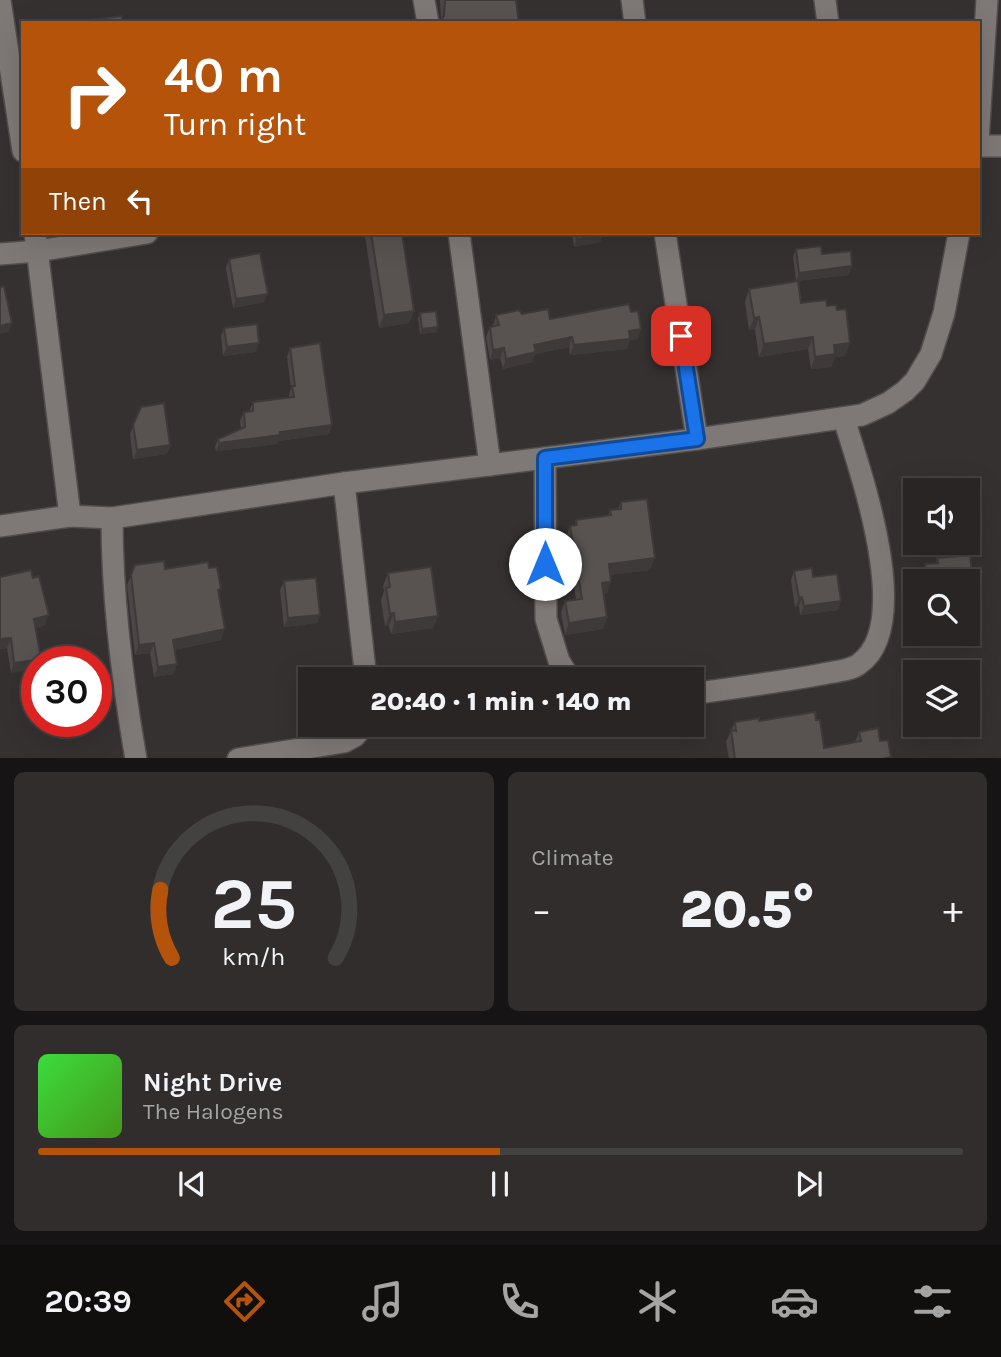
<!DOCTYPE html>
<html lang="en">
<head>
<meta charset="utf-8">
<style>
  :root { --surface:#282524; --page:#302d2c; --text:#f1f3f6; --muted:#a5a5a6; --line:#444241; --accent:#b45309 }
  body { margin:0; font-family:Karla,sans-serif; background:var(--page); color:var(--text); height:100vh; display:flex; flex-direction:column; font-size:26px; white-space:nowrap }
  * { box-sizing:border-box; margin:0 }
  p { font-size:23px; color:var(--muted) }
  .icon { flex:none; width:38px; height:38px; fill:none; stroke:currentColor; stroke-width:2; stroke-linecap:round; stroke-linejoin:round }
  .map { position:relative; height:758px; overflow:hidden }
  .side { display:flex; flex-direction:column; gap:14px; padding:14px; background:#161414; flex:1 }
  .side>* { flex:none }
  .hud { position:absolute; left:21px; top:21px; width:959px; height:214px; border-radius:0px; box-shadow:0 7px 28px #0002,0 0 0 2px var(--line); background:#b45309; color:#fff; overflow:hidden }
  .controls { position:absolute; left:903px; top:478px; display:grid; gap:14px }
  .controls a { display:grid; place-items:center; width:77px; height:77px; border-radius:0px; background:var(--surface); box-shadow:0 7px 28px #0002,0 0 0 2px var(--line); font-size:35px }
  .speed { position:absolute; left:21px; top:646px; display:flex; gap:14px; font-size:35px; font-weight:700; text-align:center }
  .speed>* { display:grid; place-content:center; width:91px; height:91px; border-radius:50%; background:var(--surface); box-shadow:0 7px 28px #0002,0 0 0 2px var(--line); line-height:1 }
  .speed .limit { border:10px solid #d22; background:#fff; color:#111 }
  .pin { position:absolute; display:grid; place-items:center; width:60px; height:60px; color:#fff; margin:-30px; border-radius:14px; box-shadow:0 4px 10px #0006 }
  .me { position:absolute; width:77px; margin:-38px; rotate:0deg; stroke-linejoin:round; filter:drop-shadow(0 0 5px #0008) }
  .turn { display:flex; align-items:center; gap:24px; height:147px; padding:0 28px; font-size:32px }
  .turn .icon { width:91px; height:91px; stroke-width:2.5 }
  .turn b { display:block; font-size:49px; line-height:60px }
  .then { display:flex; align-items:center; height:66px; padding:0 28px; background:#0003; gap:14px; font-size:26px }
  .big { font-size:52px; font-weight:800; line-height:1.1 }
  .side .tile { flex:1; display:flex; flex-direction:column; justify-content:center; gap:10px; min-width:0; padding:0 24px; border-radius:10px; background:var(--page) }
  .side .dial { align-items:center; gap:0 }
  .dial svg { height:182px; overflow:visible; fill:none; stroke:var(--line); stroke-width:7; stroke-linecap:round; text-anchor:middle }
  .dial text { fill:var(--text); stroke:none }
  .song { display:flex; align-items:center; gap:21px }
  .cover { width:84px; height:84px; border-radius:10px; background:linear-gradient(135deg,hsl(120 70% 55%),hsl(100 70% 35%)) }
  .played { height:7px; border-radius:4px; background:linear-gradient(90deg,var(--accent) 50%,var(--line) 50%) }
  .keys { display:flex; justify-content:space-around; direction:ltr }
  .heat { display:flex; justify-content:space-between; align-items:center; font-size:38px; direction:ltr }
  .side .tiles { flex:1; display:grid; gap:14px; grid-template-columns:1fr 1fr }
  .tile:last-child { grid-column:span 2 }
  .trip { position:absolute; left:298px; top:667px; width:406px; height:70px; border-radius:0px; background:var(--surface); box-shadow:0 7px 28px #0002,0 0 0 2px var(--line); font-weight:800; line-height:70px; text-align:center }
  .dock { display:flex; height:112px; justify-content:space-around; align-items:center; background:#100f0e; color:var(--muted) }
  .dock .icon { width:49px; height:49px }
  .dock .on { color:var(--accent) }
  .dock b { font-size:32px; color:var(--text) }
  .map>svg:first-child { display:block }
</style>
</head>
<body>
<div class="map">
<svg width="1001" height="759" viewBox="0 0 1001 759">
  <rect width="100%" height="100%" fill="#353130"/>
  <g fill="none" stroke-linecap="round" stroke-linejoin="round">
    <defs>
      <g id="minor">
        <polyline points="0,0 23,151"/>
        <polyline points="424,0 428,23"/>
        <polyline points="632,0 635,23"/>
        <polyline points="825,0 828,23"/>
        <polyline points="978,141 987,0"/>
        <polyline points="978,146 1001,146"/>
        <polyline points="35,233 70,516"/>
        <polyline points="459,233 490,465"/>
        <polyline points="665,233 697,439"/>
        <polyline points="0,254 38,251 147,233"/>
        <polyline points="545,458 546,619 559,661 570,679"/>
        <polyline points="344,483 366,679"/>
        <path d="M112 518C112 599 122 679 136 759"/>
        <polyline points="0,526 70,516 112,518 344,483 697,439 862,415 888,403 905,391 915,381 931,354 944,313 959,233"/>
        <path d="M691 694C735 688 780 682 823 674 835 671 850 671 859 664 915 625 860 471 844 419"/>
        <polyline points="238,759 344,742 355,736 365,724"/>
      </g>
    </defs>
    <!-- minor casing -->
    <use href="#minor" stroke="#514d4c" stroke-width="24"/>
    <!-- minor -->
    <use href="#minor" stroke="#7e7977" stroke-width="21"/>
  </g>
  <!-- wall -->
  <g fill="#4c4746">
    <polygon points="440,0 516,0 441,20"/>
    <polygon points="366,233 371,233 414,311 409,323 379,328 365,236"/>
    <polygon points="572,233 613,233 603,235 600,242 574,247"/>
    <polygon points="796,249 822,254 849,275 796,281 793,257"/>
    <polygon points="229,259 264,302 233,308 226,268"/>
    <polygon points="749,289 801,303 827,306 845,356 835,357 831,367 811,369 808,349 759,357 755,330 749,330 745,302"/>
    <polygon points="420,313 437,332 420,334 418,318"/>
    <polygon points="522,314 550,319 638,339 630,340 627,349 570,355 569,347 535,354 532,362 503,369 500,358 490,360 486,337 490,327 493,326 496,315"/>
    <polygon points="224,328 256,352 223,356 221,336"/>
    <polygon points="290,348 332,425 329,434 278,441 277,444 216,451 215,447 218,439 241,429 240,421 244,412 249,411 253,402 289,398 289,395 291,388 287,357"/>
    <polygon points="141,407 170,445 167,454 133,459 130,434"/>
    <polygon points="621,502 650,570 610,575 607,594 603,594 607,617 603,629 565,635 561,613 565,601 576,599 566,538 570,526 575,525 576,520 608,516 610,510 618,509"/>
    <polygon points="970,555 975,598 970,611 968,611 968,581 921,581 920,577 925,564 936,563 937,558"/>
    <polygon points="135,565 165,569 209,568 219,596 221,640 174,650 177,664 173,674 154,677 150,653 135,655 127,585"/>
    <polygon points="794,571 813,577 841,601 838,610 800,615 799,606 795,607 791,580"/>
    <polygon points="388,573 438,616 433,628 391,634 389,626 385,626 381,600 384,591 383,586"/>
    <polygon points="0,577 45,625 36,628 11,673 7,648 0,649"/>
    <polygon points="284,581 320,615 317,623 284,627 280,590"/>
    <polygon points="816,720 824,748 855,742 859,732 880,741 890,759 729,759 726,742 735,722"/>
  </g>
  <!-- shaded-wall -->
  <g fill="#3e3a39">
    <polygon points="603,235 600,242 574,247 577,239"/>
    <polygon points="852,266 849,275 796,281 799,273"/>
    <polygon points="268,294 264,302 233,308 236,299"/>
    <polygon points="414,311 409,323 379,328 384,315"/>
    <polygon points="759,317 755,330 749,330 754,318"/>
    <polygon points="12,323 9,332 0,334 0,326"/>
    <polygon points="438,327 437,332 420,334 422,329"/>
    <polygon points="641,329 638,339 630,340 627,349 570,355 574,345 629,331"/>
    <polygon points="572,337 569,347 535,354 532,362 503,369 506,359 534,345"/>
    <polygon points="813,337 808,349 759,357 764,344"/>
    <polygon points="259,343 256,352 223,356 227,347"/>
    <polygon points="850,343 845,356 835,357 831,367 811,369 815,357 834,345"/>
    <polygon points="504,348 500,358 490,360 493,350"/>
    <polygon points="332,425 329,434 278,441 277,444 216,451 219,443 280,432"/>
    <polygon points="170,445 167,454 133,459 137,450"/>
    <polygon points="655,558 650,570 604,576 609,564"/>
    <polygon points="611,582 607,594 597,595 602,583"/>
    <polygon points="802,597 799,606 795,607 799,598"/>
    <polygon points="975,598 970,611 968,611 968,599"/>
    <polygon points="841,601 838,610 800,615 804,606"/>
    <polygon points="394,613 389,626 385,626 390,614"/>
    <polygon points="49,615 45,625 31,629 34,619"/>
    <polygon points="320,615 317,623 284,627 288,618"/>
    <polygon points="438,616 433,628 391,634 395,622"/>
    <polygon points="607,617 603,629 565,635 569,623"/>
    <polygon points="225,629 221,640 169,651 173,640"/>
    <polygon points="11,638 7,648 0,649 0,639"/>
    <polygon points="154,643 150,653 135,655 139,645"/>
    <polygon points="41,659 40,662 37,662 37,669 11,673 14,663"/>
    <polygon points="177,664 173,674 154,677 158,667"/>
  </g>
  <!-- building -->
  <g fill="#585351" stroke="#3e3a39" stroke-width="2">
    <polygon points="445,0 516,0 519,23 439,23 444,16"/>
    <polygon points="122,16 123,23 90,23 90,20"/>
    <polygon points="371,233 402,233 414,311 384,315"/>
    <polygon points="576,233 602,233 603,235 577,239"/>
    <polygon points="821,246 822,254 851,251 852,266 799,273 796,249"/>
    <polygon points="260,253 268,294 236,299 229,259"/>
    <polygon points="798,281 801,303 826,300 827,306 836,305 837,310 846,309 850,343 834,345 835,354 815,357 813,337 764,344 759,317 754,318 749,289"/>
    <polygon points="4,286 12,323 0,326 0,287"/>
    <polygon points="629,304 631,312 638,311 641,329 629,331 630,339 574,345 572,337 534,345 536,352 506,359 504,348 493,350 490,327 499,325 496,315 519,310 522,314 548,309 550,319"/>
    <polygon points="436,311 438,327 422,329 420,313"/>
    <polygon points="257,324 259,343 227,347 224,328"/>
    <polygon points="320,343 332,425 280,432 280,435 219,443 218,439 245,427 244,412 253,411 253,402 294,397 292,386 295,386 290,348"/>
    <polygon points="164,403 170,445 137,450 133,425 141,407"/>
    <polygon points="647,499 655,558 609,564 611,582 602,583 607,617 569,623 565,601 582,599 570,526 577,525 576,520 611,515 610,510 621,509 621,502"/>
    <polygon points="970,555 975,598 968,599 968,581 927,581 925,564 938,563 937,558"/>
    <polygon points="164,561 165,569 208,562 209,568 217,567 221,589 218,590 225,629 173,640 177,664 158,667 154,643 139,645 131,575 135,565"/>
    <polygon points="431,567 438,616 395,622 394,613 390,614 386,588 390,587 388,573"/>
    <polygon points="812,568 813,577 837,574 841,601 804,606 802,597 799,598 794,571"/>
    <polygon points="31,570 33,578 39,576 49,615 34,619 41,659 14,663 11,638 0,639 0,577"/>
    <polygon points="316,578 320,615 288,618 284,581"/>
    <polygon points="815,712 816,720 820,720 824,748 861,741 859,732 878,728 880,741 888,740 891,757 882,759 735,759 731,730 736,731 735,722 759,718 759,721"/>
  </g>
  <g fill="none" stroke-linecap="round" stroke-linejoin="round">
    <defs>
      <polyline id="route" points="545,564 545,458 697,439 681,336"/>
    </defs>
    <!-- route casing -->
    <use href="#route" stroke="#114b97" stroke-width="18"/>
    <!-- route -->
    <use href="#route" stroke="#1a73e8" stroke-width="12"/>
  </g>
</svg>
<div class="controls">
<a><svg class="icon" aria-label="sound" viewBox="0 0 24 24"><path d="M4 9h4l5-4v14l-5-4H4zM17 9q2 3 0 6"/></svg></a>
<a><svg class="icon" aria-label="search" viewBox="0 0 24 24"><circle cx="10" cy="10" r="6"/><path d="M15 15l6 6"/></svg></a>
<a><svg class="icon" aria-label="layers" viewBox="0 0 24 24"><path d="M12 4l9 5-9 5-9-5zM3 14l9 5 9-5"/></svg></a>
</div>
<div class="speed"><div class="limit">30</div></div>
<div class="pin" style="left:681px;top:336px;background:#d93025"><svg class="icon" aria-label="arrive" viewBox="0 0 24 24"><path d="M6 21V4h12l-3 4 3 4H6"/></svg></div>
<svg class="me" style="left:545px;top:564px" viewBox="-20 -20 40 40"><circle r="19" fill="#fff"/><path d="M0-13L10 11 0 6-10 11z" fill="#1a73e8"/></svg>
<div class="trip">20:40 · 1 min · 140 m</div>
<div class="hud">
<div class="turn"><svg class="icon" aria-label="right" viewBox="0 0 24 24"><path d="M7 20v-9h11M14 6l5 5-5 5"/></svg><div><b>40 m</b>Turn right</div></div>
<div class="then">Then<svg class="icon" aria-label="left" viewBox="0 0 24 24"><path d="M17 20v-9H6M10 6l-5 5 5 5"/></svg></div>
</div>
</div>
<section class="side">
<div class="tiles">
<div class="tile dial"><svg viewBox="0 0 100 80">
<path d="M14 69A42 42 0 1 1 86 69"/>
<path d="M14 69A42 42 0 0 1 9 39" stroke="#b45309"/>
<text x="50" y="56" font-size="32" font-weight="700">25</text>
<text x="50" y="72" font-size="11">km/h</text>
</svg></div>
<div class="tile"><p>Climate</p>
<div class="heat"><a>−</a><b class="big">20.5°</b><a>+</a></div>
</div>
<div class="tile">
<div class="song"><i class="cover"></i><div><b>Night Drive</b><p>The Halogens</p></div></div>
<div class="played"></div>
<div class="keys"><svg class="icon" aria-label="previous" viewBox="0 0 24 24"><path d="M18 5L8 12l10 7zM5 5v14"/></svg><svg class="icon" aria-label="pause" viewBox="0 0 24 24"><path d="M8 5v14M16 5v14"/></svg><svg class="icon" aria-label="next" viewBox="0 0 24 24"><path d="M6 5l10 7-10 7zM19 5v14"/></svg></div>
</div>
</div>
</section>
<nav class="dock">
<b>20:39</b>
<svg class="icon on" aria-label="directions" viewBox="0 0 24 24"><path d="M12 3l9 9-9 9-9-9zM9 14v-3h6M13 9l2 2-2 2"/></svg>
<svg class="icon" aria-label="music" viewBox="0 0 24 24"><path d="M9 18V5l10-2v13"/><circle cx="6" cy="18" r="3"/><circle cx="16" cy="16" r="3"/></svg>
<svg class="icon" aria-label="phone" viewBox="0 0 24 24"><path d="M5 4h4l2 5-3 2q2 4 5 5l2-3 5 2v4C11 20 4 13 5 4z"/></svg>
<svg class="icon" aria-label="climate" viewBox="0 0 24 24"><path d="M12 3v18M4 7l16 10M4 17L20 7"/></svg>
<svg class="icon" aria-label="car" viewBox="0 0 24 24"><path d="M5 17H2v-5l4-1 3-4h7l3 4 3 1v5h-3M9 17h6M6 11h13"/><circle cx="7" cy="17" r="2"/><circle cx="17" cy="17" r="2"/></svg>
<svg class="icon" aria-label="filters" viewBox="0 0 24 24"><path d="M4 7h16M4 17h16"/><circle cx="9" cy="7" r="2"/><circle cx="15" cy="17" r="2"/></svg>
</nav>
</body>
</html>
